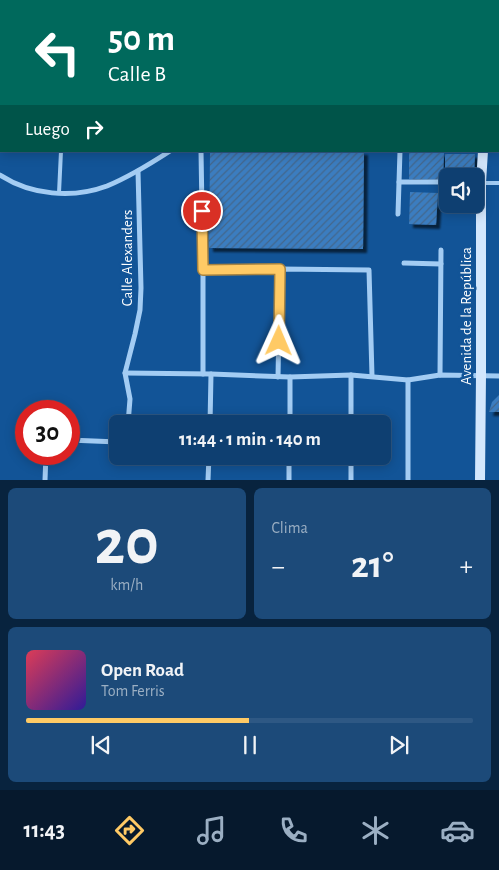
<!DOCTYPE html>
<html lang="es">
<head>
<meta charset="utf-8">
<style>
  :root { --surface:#0e3f71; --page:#1c4a79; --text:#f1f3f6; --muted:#9bafc3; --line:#2e5884; --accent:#ffca65 }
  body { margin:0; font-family:"Alegreya Sans",sans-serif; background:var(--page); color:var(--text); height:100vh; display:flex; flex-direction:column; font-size:19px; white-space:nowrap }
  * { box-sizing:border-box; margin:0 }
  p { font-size:16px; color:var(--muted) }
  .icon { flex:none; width:28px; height:28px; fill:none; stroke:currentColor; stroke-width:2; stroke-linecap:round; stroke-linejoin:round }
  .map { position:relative; height:480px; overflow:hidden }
  .details { display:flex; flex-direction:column; gap:8px; padding:8px; background:#08233e; flex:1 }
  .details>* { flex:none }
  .top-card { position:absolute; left:0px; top:0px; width:500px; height:152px; box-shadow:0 2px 12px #0003,0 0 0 1px var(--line); background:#00695c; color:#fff; overflow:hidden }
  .tools { position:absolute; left:439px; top:168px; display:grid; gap:10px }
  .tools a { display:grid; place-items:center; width:45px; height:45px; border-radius:8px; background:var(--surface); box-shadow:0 2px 12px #0003,0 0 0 1px var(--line); font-size:25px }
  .speed { position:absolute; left:15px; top:400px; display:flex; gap:10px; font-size:25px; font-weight:700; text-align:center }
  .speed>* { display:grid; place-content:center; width:65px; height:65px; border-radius:50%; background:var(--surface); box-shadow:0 2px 12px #0003,0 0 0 1px var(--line); line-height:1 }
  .speed .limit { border:8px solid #d22; background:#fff; color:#111 }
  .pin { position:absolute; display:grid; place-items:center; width:42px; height:42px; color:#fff; margin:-21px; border:2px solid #fff; border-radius:50%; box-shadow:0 1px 5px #0007 }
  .me { position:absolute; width:55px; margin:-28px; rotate:1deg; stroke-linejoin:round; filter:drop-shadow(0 0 4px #0008) }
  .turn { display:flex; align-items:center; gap:18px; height:105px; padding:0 25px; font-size:22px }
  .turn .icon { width:65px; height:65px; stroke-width:2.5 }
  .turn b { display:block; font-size:35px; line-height:42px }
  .then { display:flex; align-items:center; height:48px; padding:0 25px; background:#0003; gap:10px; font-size:19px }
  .big { font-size:38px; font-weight:700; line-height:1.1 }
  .details .widget { flex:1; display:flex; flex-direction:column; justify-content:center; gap:8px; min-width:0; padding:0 18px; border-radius:8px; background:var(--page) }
  .details .dial { align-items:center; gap:0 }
  .dial b { font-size:65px; line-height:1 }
  .song { display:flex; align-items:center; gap:15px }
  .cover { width:60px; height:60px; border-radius:8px; background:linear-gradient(135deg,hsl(350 70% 55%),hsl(250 70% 35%)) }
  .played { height:5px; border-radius:2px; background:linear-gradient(90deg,var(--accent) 50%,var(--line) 50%) }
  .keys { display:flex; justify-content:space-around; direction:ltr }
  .heat { display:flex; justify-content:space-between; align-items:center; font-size:28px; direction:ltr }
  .details .tiles { flex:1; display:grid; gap:8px; grid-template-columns:1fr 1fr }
  .widget:last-child { grid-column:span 2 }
  .trip { position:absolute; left:109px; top:415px; width:282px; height:50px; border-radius:8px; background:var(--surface); box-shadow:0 2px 12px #0003,0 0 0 1px var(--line); font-weight:700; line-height:50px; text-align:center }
  .dock { display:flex; height:80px; justify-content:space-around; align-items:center; background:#06192d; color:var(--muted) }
  .dock .icon { width:35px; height:35px }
  .dock .current { color:var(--accent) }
  .dock b { font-size:22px; color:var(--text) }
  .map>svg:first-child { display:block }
</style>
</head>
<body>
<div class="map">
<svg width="499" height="480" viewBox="0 0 499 480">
  <defs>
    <pattern id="building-hatch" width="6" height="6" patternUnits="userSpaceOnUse" patternTransform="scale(1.25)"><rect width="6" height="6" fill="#3b7dc0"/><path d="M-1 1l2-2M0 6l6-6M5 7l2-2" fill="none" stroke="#43678c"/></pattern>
    <filter id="shadow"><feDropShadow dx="4" dy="4" stdDeviation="1" flood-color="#0009"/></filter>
  </defs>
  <rect width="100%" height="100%" fill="#125497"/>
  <!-- building -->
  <g fill="url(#building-hatch)" filter="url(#shadow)">
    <polygon points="210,151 364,151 363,249 209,248"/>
    <polygon points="409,151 439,151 439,153 444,153 443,180 409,179"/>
    <polygon points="445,154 475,154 474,176 448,176 448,180 445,180"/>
    <polygon points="410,192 438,193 436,225 409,224"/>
    <polygon points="499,395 499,412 489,412 492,402"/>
  </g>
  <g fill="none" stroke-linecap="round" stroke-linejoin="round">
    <!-- lane -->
    <g stroke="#a3ccf3" stroke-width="4">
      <polyline points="349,0 349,1"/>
      <polyline points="91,1 91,0"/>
      <polyline points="481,183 499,183"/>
      <polyline points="59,193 61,151"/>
    </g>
    <!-- street -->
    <g stroke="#a3ccf3" stroke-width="5">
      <polyline points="199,0 199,1"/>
      <polyline points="9,1 9,0"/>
      <polyline points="402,1 402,0"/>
      <polyline points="0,15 1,14"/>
      <polyline points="201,151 203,270 203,374"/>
      <path d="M0 175C31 195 72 199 107 186 129 177 150 164 170 151"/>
      <polyline points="399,182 448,182"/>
      <polyline points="398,214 400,151"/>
      <polyline points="404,263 441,264"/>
      <polyline points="203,270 280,269 369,270 372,376"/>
      <polyline points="125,373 211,374 290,377 351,375 408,380 440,375 499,376"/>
      <polyline points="351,375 351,424"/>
      <polyline points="440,375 441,250"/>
      <polyline points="278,377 280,269"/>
      <polyline points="128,424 130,399 125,373 135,334 140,310 141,288 138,171"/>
      <polyline points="210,424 211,374"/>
      <polyline points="290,424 290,377"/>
      <polyline points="69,440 118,442"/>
      <polyline points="351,456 351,480"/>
      <polyline points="45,480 46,454"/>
      <polyline points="208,480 209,456"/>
      <polyline points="289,480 289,456"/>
      <polyline points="408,480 408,380"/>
    </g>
    <!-- secondary -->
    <g stroke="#d3e7fd" stroke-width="10">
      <polyline points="485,1 485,0"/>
      <polyline points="480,480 481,375 481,183 483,151"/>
    </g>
  </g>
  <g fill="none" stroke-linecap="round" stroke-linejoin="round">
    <defs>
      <polyline id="route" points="202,211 203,270 280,269 279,341"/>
    </defs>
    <!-- route casing -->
    <use href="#route" stroke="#a68342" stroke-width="12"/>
    <!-- route -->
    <use href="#route" stroke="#ffca65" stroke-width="9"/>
  </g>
  <g text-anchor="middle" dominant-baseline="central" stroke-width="5" stroke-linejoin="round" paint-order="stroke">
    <!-- street labels -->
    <g font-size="15" fill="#fff" stroke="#125497">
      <text transform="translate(127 258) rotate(-90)">Calle Alexanders</text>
      <text transform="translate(466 316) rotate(-90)">Avenida de la República</text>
    </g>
  </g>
</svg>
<div class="tools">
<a><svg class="icon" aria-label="sound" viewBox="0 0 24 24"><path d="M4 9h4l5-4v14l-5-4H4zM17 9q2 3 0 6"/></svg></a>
</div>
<div class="speed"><div class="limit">30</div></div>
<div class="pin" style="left:202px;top:211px;background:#d93025"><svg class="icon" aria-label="arrive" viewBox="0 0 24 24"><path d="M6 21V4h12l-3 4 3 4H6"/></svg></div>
<svg class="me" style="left:279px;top:341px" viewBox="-20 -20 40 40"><path d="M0-17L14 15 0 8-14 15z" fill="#ffca65" stroke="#fff" stroke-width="4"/></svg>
<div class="trip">11:44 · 1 min · 140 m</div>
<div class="top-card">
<div class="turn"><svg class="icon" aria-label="left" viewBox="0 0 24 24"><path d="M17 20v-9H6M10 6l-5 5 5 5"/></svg><div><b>50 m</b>Calle B</div></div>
<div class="then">Luego<svg class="icon" aria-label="right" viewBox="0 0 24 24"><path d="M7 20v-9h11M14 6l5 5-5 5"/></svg></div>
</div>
</div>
<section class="details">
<div class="tiles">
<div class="widget dial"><b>20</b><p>km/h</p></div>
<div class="widget"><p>Clima</p>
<div class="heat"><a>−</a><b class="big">21°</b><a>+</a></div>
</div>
<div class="widget">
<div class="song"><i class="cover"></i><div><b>Open Road</b><p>Tom Ferris</p></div></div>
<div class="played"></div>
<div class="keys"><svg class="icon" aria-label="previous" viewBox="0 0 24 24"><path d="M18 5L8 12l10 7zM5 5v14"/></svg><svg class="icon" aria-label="pause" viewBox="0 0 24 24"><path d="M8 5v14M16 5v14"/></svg><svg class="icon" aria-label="next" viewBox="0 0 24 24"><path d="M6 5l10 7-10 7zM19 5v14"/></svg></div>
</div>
</div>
</section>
<nav class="dock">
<b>11:43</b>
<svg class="icon current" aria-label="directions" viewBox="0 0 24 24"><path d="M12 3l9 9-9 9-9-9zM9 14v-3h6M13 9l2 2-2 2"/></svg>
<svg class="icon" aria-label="music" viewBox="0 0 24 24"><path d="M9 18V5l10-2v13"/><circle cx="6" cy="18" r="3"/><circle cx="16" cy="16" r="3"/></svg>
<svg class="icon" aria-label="phone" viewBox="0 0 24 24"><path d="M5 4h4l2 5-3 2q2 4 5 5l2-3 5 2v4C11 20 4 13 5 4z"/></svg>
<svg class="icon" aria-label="climate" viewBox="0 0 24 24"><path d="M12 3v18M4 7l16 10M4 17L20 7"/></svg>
<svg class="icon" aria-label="car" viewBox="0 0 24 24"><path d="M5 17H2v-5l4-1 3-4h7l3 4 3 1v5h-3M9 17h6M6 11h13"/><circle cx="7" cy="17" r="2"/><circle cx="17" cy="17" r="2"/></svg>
</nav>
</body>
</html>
